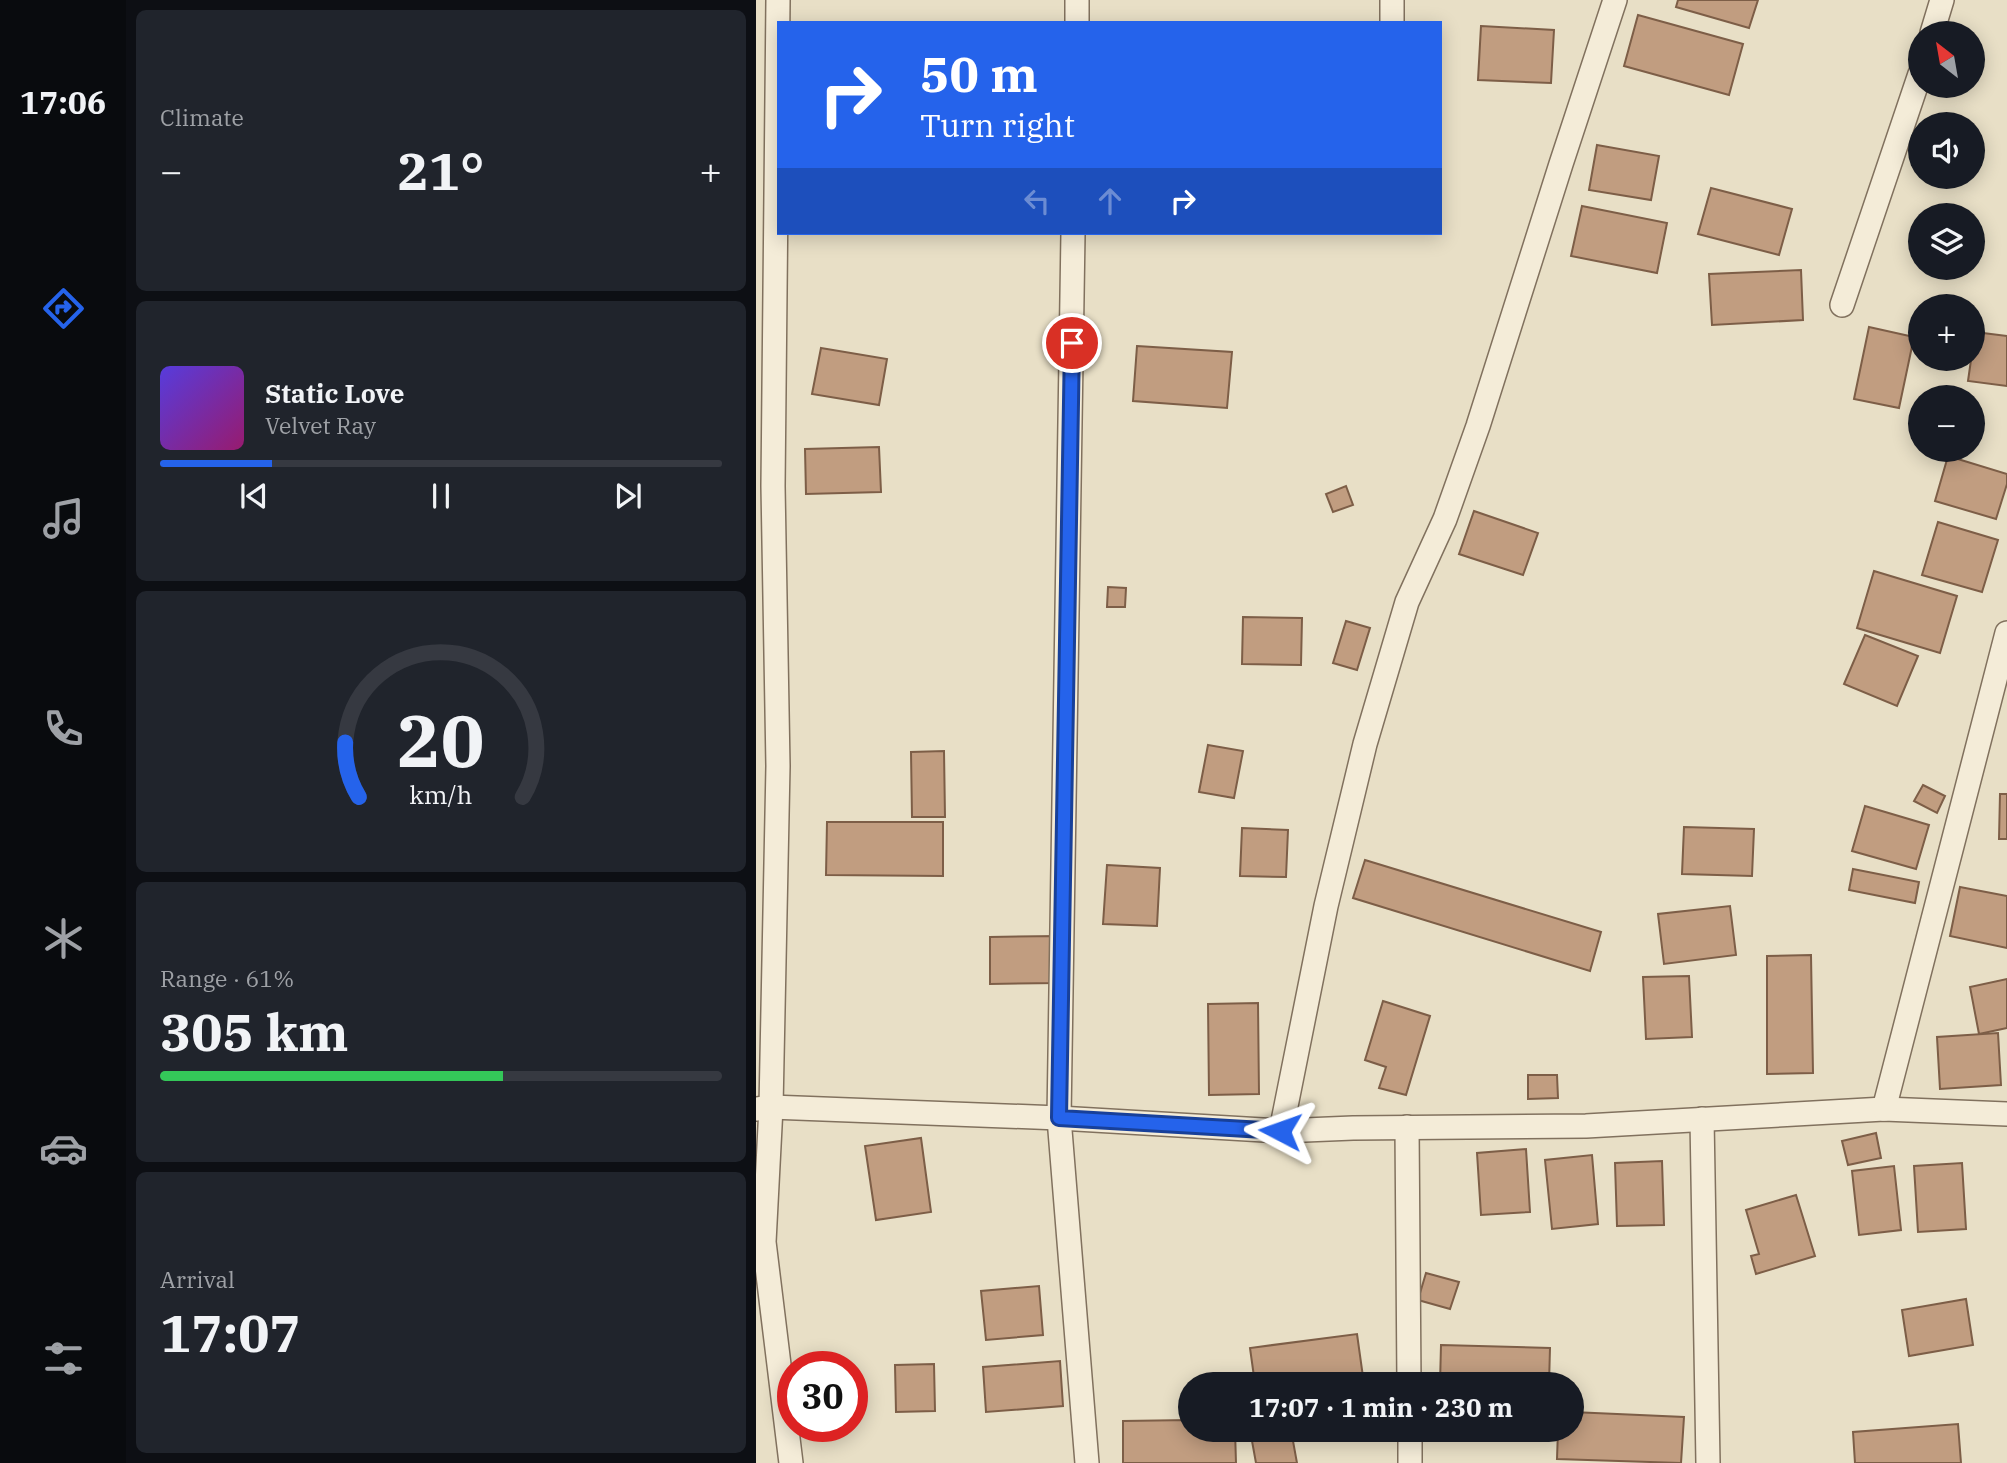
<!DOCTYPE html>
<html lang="en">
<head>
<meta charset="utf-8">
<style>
  :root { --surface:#171b24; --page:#20242c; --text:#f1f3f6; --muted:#9ea1a6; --line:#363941; --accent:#2563eb }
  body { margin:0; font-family:"IBM Plex Serif",serif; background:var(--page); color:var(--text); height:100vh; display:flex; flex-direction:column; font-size:26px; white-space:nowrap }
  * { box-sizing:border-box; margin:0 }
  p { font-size:23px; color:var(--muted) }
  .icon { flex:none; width:38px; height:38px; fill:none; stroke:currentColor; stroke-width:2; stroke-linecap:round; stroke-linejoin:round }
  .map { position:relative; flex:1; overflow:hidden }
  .details { display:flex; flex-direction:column; gap:10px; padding:10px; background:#0d0f14; width:630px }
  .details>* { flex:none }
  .top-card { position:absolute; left:21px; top:21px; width:665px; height:214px; border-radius:0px; box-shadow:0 4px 18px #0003; background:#2563eb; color:#fff; overflow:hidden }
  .needle { width:46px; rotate:329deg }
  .controls { position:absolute; left:1152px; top:21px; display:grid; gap:14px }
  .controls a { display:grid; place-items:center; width:77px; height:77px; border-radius:50%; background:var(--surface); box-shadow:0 4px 18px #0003; font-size:35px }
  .speed { position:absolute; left:21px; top:1351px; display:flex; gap:14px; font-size:35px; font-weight:700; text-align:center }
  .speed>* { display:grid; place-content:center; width:91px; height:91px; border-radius:50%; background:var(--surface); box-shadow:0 4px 18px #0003; line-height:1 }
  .speed .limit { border:10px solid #d22; background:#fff; color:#111 }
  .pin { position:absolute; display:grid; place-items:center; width:60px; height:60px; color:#fff; margin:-30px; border:4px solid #fff; border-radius:50%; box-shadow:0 2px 7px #0007 }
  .me { position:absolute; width:77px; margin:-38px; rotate:274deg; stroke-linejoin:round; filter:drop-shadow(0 0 5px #0008) }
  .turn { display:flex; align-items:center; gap:24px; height:147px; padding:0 28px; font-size:32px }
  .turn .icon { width:91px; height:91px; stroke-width:2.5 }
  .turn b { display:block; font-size:49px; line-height:60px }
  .lanes { display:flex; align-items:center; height:66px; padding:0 28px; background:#0003; justify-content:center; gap:35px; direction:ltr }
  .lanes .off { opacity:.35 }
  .big { font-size:52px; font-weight:700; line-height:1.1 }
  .details .card { flex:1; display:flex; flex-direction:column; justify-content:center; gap:10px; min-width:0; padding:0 24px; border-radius:10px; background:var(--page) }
  .details .dial { align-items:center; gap:0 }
  .dial svg { height:182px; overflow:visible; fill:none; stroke:var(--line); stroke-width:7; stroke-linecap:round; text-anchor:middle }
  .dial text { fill:var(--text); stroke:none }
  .song { display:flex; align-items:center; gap:21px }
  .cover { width:84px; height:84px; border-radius:10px; background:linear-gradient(135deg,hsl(250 70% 55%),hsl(320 70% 35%)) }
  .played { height:7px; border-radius:4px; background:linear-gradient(90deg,var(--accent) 20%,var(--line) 20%) }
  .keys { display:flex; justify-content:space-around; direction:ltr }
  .heat { display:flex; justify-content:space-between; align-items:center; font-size:38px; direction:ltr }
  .charge { height:10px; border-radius:5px; background:linear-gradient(90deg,#34c759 61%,var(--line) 0) }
  .trip { position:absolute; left:422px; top:1372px; width:406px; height:70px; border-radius:35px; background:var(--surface); box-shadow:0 4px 18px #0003; font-weight:700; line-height:70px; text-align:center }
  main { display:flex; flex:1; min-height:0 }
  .tab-bar { display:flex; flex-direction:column; width:126px; justify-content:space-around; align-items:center; background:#090b0e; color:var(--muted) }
  .tab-bar .icon { width:49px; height:49px }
  .tab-bar .current { color:var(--accent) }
  .tab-bar b { font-size:32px; color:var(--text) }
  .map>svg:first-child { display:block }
</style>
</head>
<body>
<main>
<nav class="tab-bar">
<b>17:06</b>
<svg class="icon current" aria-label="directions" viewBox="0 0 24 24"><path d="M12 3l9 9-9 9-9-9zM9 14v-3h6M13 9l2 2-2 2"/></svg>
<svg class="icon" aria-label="music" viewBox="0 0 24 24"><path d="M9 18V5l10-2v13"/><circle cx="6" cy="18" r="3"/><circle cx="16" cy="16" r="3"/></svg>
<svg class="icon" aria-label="phone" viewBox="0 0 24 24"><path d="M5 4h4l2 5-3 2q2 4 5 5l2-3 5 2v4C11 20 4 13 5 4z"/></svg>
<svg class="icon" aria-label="climate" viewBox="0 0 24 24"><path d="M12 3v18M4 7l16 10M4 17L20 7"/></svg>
<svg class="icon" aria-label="car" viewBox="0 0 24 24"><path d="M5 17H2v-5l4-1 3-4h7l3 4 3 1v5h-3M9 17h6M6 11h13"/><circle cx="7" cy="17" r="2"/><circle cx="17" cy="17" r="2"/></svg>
<svg class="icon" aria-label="filters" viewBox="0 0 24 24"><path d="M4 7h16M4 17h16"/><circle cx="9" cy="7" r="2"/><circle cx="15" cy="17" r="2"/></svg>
</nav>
<section class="details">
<div class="card"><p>Climate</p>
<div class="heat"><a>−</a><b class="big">21°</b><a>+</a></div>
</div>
<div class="card">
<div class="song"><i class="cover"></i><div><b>Static Love</b><p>Velvet Ray</p></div></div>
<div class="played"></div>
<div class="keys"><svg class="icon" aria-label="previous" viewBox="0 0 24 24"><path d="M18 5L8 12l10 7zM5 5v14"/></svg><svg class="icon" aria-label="pause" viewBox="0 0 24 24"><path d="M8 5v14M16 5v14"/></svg><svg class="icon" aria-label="next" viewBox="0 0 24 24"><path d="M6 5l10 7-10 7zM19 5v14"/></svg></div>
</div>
<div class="card dial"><svg viewBox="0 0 100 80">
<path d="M14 69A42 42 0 1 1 86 69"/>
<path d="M14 69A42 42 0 0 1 8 45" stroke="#2563eb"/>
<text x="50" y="56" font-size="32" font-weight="700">20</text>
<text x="50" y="72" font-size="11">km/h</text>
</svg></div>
<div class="card"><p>Range · 61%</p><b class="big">305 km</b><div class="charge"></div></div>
<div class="card"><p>Arrival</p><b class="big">17:07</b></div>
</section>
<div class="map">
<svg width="1251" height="1463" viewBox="0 0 1251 1463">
  <rect width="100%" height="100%" fill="#e8dfc6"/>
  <!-- building -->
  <g fill="#c19d80" stroke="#7d5e47" stroke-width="2">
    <polygon points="922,0 1002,0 993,28 920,7"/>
    <polygon points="882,15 987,44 973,95 868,66"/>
    <polygon points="725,26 798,30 795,83 722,80"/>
    <polygon points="841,145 903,156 895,200 833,190"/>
    <polygon points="955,188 1036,209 1023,255 942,234"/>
    <polygon points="826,206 911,223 901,273 815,256"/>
    <polygon points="1045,270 1047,320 956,325 953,274"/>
    <polygon points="1113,327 1158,337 1143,408 1098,399"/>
    <polygon points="1219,332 1251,336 1251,386 1212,381"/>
    <polygon points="381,346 476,352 471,408 377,401"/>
    <polygon points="65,348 131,359 123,405 56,394"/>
    <polygon points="123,447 125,492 50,494 49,449"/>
    <polygon points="1192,456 1251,474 1251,484 1240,519 1179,501"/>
    <polygon points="590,486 597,505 577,512 570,494"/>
    <polygon points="718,511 782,533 767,575 703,554"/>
    <polygon points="1182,522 1242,540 1226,592 1166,575"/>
    <polygon points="1118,571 1201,596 1184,653 1101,628"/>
    <polygon points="352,587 370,588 369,607 351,607"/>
    <polygon points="487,617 546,618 545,665 486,664"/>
    <polygon points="590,621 614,628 601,670 577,663"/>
    <polygon points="1109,635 1162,656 1141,706 1088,684"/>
    <polygon points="452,745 487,751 478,798 443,792"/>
    <polygon points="188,751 189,817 156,817 155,752"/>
    <polygon points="1167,785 1189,796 1181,813 1158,801"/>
    <polygon points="1244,794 1251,794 1251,839 1243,839"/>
    <polygon points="1109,806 1173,825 1160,869 1096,851"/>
    <polygon points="71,822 187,822 187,876 70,875"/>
    <polygon points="928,827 998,829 996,876 926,874"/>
    <polygon points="486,828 532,830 530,877 484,876"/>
    <polygon points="609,860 845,932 834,971 597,898"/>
    <polygon points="351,865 404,868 401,926 347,924"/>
    <polygon points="1097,869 1163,882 1159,903 1093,890"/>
    <polygon points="1204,887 1251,896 1251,948 1194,936"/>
    <polygon points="974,906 980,955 908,964 902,914"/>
    <polygon points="302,936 302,983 234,984 234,937"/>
    <polygon points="1055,955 1057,1073 1011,1074 1011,956"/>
    <polygon points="933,976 936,1037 890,1039 887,977"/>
    <polygon points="1251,979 1251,1028 1223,1034 1214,987"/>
    <polygon points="627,1001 674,1016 650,1095 623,1088 630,1067 609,1060"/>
    <polygon points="502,1003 503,1094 453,1095 452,1004"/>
    <polygon points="1242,1033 1245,1085 1184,1089 1181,1037"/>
    <polygon points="772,1075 801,1075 802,1098 772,1099"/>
    <polygon points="1120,1133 1125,1158 1092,1165 1086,1141"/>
    <polygon points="165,1138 175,1212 120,1220 109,1146"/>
    <polygon points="770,1149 774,1212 725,1215 721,1153"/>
    <polygon points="836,1155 842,1224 796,1229 789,1160"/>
    <polygon points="906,1161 908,1225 861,1226 859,1163"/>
    <polygon points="1206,1163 1210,1229 1162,1232 1158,1166"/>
    <polygon points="1138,1166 1145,1230 1103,1235 1096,1171"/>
    <polygon points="1040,1195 1059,1256 1000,1274 995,1256 1003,1254 990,1210"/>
    <polygon points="670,1273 703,1282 694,1309 662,1300"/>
    <polygon points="283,1286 287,1335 230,1340 225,1291"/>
    <polygon points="1210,1299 1217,1345 1153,1356 1146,1310"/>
    <polygon points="601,1334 608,1384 499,1384 494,1348"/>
    <polygon points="685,1345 794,1348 793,1384 684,1384"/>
    <polygon points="304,1361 307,1406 230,1412 227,1367"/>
    <polygon points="178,1364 179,1411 140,1412 139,1365"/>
    <polygon points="816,1412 928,1417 925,1463 801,1459 802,1430 816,1430"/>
    <polygon points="434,1420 434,1430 479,1430 480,1463 367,1463 367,1421"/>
    <polygon points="1202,1424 1205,1463 1099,1463 1097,1432"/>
    <polygon points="494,1430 535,1430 541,1463 500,1463"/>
  </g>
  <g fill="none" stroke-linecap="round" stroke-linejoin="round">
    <defs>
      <g id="street">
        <polyline points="22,0 17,486 22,766 15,1107 8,1242 35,1463"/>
        <polyline points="321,23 321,0"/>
        <polyline points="636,23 636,0"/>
        <polyline points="1176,33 1186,0"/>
        <polyline points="317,233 303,1118 331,1463"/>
        <polyline points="1086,305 1164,74"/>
        <polyline points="0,1109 15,1107 303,1118 525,1131 597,1128 830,1126 1128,1109 1251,1114"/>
        <polyline points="1128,1109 1251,633"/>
        <polyline points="946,1119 952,1463"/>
        <polyline points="651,1127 653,1384"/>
        <polyline points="525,1131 570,906 609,744 651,602 689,519 722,426 805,164 859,0"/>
        <polyline points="654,1430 654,1463"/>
      </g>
    </defs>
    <!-- street casing -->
    <use href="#street" stroke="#81715e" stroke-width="26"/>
    <!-- street -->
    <use href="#street" stroke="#f4ecd8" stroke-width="23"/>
  </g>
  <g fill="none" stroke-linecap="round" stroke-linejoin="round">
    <defs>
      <polyline id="route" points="316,343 303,1118 524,1131"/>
    </defs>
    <!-- route casing -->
    <use href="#route" stroke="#184099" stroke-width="18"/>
    <!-- route -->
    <use href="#route" stroke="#2563eb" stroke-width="12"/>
  </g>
</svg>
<div class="controls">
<a><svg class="needle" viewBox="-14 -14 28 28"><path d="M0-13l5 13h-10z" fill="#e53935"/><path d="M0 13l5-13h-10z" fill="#9ea1a6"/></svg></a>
<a><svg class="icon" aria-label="sound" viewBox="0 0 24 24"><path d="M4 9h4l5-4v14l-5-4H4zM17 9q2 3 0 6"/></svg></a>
<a><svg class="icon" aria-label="layers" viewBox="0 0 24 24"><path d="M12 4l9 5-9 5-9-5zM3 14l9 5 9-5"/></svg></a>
<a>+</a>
<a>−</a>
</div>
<div class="speed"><div class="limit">30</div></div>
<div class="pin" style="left:316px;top:343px;background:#d93025"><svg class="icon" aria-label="arrive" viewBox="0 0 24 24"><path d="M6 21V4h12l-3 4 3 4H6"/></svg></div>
<svg class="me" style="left:524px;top:1131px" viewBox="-20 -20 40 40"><path d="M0-17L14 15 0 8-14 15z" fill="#2563eb" stroke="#fff" stroke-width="4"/></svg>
<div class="trip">17:07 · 1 min · 230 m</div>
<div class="top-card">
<div class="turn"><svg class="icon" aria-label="right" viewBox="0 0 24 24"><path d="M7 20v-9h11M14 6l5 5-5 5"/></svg><div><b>50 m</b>Turn right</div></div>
<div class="lanes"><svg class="icon off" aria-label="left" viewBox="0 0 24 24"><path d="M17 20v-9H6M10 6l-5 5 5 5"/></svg><svg class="icon off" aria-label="ahead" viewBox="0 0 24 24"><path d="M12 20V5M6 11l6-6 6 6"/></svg><svg class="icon" aria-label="right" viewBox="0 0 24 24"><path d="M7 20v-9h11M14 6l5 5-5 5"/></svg></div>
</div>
</div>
</main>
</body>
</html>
